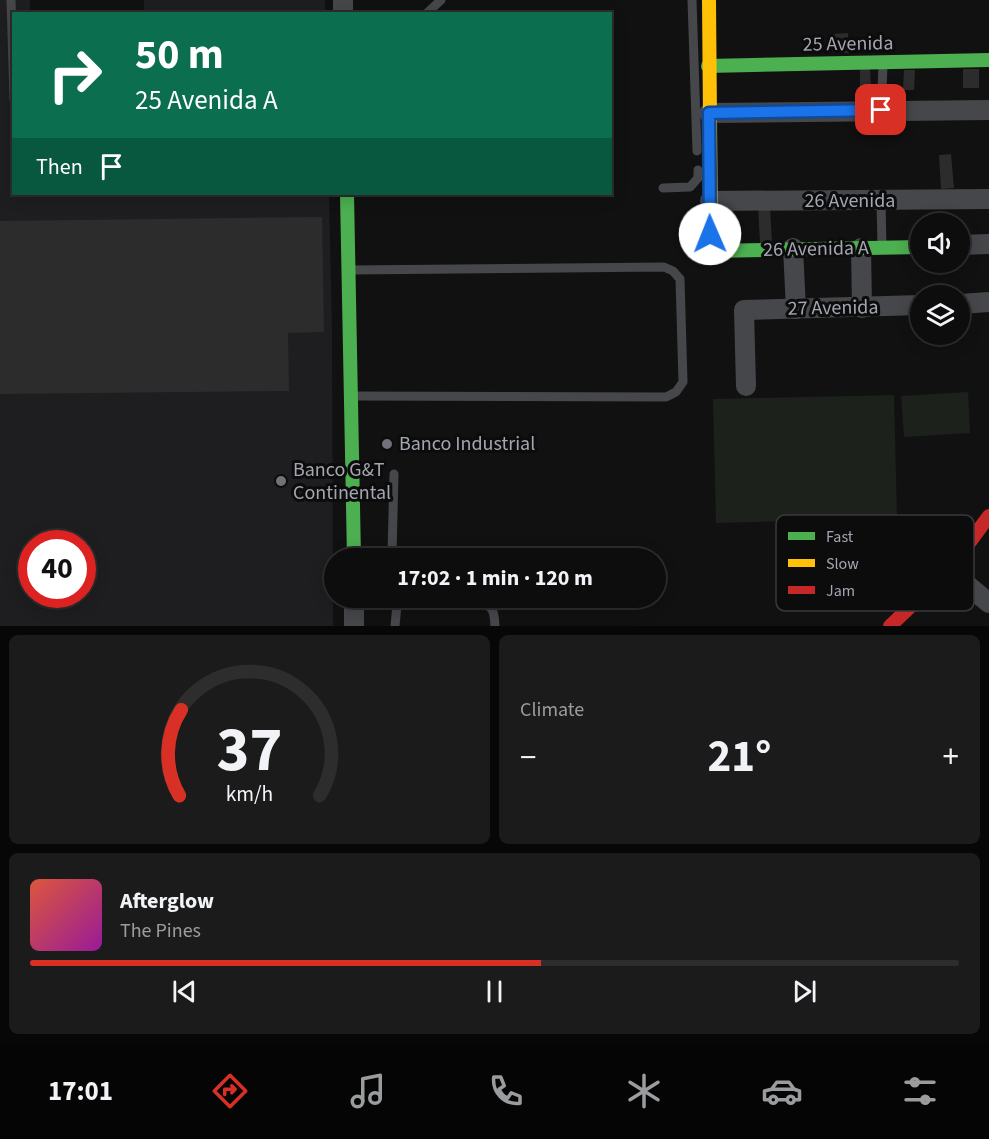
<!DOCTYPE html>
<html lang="en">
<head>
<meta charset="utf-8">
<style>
  :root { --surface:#0d0d0e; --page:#1b1b1c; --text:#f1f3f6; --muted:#9a9c9e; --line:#2d2d2e; --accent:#d93025 }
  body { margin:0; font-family:"Source Sans 3",sans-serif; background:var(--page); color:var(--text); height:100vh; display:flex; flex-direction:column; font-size:22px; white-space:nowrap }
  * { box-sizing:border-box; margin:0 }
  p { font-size:20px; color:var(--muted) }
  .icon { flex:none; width:33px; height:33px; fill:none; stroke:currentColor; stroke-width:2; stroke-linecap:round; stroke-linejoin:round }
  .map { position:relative; height:626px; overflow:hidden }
  .side { display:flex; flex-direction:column; gap:9px; padding:9px; background:#070708; flex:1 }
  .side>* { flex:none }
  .banner { position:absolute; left:12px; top:12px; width:600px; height:183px; border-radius:0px; box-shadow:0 3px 15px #0003,0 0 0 2px var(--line); background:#0b6e4f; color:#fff; overflow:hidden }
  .fabs { position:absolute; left:910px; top:213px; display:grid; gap:12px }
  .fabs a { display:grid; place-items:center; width:60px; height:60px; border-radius:50%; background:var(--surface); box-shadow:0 3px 15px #0003,0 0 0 2px var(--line); font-size:30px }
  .speed { position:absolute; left:18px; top:530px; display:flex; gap:12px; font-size:30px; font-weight:700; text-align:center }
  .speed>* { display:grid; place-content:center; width:78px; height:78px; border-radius:50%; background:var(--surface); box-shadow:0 3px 15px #0003,0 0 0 2px var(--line); line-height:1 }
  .speed .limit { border:9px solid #d22; background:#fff; color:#111 }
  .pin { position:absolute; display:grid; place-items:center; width:51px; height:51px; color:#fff; margin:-26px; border-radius:12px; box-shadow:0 3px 9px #0006 }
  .me { position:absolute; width:66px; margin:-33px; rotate:359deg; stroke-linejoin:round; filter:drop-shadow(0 0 4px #0008) }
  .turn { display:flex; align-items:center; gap:21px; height:126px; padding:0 24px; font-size:27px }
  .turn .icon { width:78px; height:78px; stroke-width:2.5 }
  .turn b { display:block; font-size:42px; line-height:51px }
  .then { display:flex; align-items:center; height:57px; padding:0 24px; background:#0003; gap:12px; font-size:22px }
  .big { font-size:45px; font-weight:700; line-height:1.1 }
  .side .tile { flex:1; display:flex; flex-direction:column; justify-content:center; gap:9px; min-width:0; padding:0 21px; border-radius:9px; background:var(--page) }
  .side .dial { align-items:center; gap:0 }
  .dial svg { height:156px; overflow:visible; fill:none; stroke:var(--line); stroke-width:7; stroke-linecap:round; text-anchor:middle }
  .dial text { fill:var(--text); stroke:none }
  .song { display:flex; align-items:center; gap:18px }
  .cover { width:72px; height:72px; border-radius:9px; background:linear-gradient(135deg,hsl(10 70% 55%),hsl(300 70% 35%)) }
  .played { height:6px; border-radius:3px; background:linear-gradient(90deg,var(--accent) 55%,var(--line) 55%) }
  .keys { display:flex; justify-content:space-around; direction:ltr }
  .heat { display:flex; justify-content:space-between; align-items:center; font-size:33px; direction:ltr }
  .side .tiles { flex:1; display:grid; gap:9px; grid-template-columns:1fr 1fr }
  .tile:last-child { grid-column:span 2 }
  .trip { position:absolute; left:324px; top:548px; width:342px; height:60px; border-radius:30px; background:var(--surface); box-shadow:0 3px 15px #0003,0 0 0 2px var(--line); font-weight:700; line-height:60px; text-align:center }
  .tab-bar { display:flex; height:96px; justify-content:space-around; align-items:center; background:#050506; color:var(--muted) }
  .tab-bar .icon { width:42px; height:42px }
  .tab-bar .current { color:var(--accent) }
  .tab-bar b { font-size:27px; color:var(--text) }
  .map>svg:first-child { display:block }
</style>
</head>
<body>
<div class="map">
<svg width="989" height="626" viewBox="0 0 989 626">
  <rect width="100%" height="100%" fill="#111112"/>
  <!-- built -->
  <g fill="#1e1e20" fill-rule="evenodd">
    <path d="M0 0H30V13L14 14V194H329L332 330 333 626H0ZM32 543H82V594H32Z"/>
    <rect x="144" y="0" width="181" height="13"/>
  </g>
  <!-- green -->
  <g fill="#1c211c">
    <polygon points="968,392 970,433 904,437 901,396"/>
    <polygon points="894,395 897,518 716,523 713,399"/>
  </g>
  <!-- building -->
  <g fill="#2c2c2d">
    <polygon points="848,33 849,53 833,53 832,34"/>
    <polygon points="860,67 870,67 871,88 860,88"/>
    <rect x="963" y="69" width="16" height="19"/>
    <polygon points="904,70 915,70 914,90 903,90"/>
    <polygon points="951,154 954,188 941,189 939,155"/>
    <polygon points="758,206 770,206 772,243 760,243"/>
    <polygon points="322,217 324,332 288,333 289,391 0,394 0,221"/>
  </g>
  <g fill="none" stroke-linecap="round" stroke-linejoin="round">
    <!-- lane -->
    <g stroke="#46474a" stroke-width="9">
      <polyline points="11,0 14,99"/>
      <polyline points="692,0 697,151"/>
      <polyline points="426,14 441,0"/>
      <polyline points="881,110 883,66"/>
      <polyline points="663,188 690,187 698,178 698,170"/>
      <polyline points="881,201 882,247"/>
      <polyline points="351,270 664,267 673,271 680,279 683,382 676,392 666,397 354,396"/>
      <polyline points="389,558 392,554 394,474"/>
      <path d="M395 626 397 605 402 603 484 604C495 608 494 615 495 626"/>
    </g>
    <!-- street -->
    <g stroke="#46474a" stroke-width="20">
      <polyline points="343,0 343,14"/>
      <polyline points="709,113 989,110"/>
      <polyline points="710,201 989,199"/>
      <polyline points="960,245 989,244"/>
      <polyline points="793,248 796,309"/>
      <polyline points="861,248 862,308"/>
      <polyline points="960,304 989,302"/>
      <polyline points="746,386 744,310 921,305"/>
      <polyline points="949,570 989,603"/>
      <polyline points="354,597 354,626"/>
    </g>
    <!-- fast -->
    <g stroke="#4caf50" stroke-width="14">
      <polyline points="708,66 989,60"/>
      <polyline points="347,194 354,558"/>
      <polyline points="711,237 711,251 921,247"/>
    </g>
    <!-- slow -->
    <polyline stroke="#ffc107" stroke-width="14" points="709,0 711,237"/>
    <!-- jam -->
    <polyline stroke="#c62828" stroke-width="14" points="890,626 949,570 989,516"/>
  </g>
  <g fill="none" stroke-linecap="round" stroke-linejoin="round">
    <defs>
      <polyline id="route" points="710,234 709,113 881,110"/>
    </defs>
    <!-- route casing -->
    <use href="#route" stroke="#114b97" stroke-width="15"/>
    <!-- route -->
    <use href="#route" stroke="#1a73e8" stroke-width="10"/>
  </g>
  <!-- markers -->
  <g fill="#717279" stroke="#0c0c0d" stroke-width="2">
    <circle cx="387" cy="444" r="6"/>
    <circle cx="281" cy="481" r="6"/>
  </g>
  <g text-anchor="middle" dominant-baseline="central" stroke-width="6" stroke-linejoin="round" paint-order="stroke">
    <!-- street labels -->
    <g font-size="20" fill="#a4a7b1" stroke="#0c0c0d">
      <text transform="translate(848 44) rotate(-1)">25 Avenida</text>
      <text x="850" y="201">26 Avenida</text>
      <text transform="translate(816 249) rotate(-1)">26 Avenida A</text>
      <text transform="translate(833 308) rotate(-1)">27 Avenida</text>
    </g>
    <!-- poi labels -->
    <g font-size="20" fill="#a4a7b1" stroke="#0c0c0d" text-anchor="start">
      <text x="399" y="444">Banco Industrial</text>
      <text x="293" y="470">Banco G&amp;T<tspan x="293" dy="23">Continental</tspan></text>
    </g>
  </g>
  <!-- legend -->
  <rect x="776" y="515" width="198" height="96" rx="9" fill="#0c0c0d" stroke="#3a3a3e" stroke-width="1.5"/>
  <rect x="788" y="532" width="27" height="8" fill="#4caf50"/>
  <rect x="788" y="559" width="27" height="8" fill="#ffc107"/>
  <rect x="788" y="586" width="27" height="8" fill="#c62828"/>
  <g font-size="16" fill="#a4a7b1">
    <text x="826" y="542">Fast</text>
    <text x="826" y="569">Slow</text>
    <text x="826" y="596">Jam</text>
  </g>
</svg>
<div class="fabs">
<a><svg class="icon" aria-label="sound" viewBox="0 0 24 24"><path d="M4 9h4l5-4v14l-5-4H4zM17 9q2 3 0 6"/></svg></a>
<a><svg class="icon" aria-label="layers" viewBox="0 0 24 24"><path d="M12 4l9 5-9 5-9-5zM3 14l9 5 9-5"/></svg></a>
</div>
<div class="speed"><div class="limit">40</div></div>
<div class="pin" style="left:881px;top:110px;background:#d93025"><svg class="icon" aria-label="arrive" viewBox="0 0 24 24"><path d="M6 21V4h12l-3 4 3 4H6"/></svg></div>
<svg class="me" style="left:710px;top:234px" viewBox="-20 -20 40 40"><circle r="19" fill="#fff"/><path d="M0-13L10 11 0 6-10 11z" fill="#1a73e8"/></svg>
<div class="trip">17:02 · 1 min · 120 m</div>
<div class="banner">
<div class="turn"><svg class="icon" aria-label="right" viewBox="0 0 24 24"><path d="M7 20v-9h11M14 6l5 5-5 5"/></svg><div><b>50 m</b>25 Avenida A</div></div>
<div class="then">Then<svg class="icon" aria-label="arrive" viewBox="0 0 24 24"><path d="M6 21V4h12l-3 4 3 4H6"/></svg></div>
</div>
</div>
<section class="side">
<div class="tiles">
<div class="tile dial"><svg viewBox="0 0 100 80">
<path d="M14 69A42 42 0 1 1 86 69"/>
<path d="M14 69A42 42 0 0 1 15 25" stroke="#d93025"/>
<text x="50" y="56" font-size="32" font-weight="700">37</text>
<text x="50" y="72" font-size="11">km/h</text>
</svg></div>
<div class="tile"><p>Climate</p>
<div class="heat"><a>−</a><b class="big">21°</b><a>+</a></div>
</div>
<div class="tile">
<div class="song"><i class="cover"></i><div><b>Afterglow</b><p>The Pines</p></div></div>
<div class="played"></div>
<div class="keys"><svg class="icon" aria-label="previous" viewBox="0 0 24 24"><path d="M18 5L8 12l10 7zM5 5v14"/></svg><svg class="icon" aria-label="pause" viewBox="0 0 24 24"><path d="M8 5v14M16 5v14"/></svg><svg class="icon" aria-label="next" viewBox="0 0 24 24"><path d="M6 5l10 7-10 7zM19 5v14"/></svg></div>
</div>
</div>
</section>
<nav class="tab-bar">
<b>17:01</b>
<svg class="icon current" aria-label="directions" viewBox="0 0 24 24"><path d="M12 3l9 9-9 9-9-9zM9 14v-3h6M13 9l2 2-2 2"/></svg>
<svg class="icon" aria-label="music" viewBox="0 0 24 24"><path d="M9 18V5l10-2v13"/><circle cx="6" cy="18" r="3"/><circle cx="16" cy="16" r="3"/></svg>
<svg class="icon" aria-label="phone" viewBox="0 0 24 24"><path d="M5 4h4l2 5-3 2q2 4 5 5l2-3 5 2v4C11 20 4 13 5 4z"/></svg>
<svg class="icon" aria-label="climate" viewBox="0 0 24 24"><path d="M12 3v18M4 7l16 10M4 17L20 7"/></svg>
<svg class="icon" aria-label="car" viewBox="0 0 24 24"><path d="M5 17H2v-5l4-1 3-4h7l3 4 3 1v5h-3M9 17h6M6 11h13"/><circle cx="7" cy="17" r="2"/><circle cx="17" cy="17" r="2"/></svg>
<svg class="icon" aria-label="filters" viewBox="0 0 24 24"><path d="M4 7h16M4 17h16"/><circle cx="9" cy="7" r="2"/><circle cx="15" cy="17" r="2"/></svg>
</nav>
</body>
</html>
